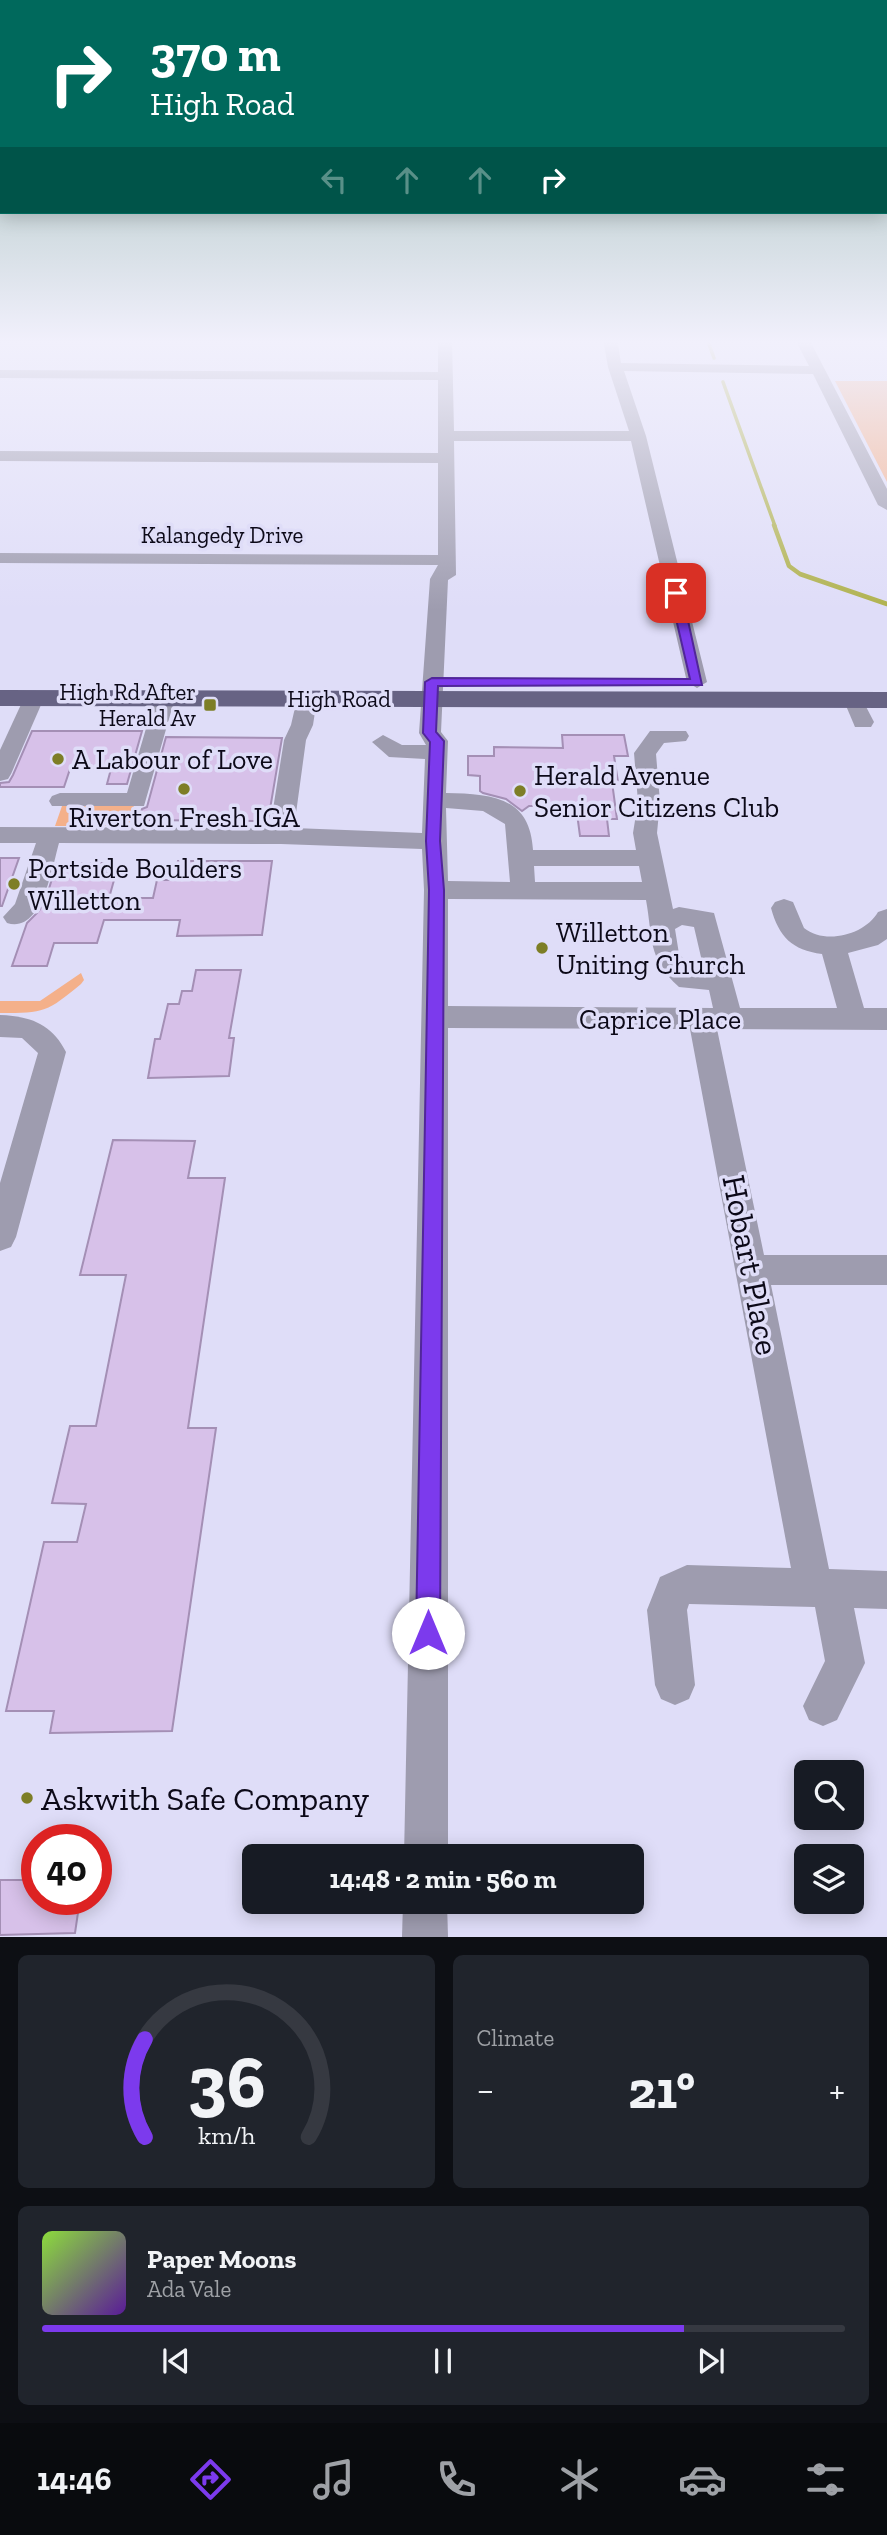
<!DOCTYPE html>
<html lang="en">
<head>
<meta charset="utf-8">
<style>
  :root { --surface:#171b24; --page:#20242c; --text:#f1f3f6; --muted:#9ea1a6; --line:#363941; --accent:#7c3aed }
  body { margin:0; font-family:"Zilla Slab",serif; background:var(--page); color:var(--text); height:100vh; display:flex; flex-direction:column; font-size:26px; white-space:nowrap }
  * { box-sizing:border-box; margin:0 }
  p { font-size:23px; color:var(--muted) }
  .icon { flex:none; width:38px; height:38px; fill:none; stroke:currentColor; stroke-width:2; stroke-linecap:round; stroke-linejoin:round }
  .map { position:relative; height:1937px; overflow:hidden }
  .panel { display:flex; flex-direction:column; gap:18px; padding:18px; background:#0d0f14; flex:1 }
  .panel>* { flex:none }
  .top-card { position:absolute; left:0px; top:0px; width:887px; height:214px; box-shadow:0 4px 18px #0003; background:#00695c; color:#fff; overflow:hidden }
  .buttons { position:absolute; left:794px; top:1760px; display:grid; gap:14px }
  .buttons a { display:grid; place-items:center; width:70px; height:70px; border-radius:10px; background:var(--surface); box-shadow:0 4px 18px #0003; font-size:35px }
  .speed { position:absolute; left:21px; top:1824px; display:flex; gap:14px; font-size:35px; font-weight:700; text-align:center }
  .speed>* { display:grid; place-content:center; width:91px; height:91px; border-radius:50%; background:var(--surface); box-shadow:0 4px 18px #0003; line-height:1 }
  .speed .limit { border:10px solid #d22; background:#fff; color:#111 }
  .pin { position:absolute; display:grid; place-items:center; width:60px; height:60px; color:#fff; margin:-30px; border-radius:14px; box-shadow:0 4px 10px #0006 }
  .me { position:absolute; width:77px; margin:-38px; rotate:0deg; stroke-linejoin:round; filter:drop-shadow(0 0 5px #0008) }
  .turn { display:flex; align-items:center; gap:24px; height:147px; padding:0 35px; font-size:32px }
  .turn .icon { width:91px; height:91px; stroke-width:2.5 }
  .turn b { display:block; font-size:49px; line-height:60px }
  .lanes { display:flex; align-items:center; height:66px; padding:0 35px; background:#0003; justify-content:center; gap:35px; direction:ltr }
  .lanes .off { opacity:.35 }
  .big { font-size:52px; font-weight:700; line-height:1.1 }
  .panel .widget { flex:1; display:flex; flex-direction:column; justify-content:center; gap:10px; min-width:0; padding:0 24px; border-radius:10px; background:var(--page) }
  .panel .dial { align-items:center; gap:0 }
  .dial svg { height:182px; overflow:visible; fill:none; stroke:var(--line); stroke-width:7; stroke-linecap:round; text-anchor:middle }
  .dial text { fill:var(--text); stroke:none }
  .song { display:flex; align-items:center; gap:21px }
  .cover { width:84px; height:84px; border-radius:10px; background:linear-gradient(135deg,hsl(90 70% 55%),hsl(270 70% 35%)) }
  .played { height:7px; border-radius:4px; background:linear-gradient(90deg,var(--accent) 80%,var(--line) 80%) }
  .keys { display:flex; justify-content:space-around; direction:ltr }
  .heat { display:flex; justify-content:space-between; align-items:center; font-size:38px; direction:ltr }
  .panel .tiles { flex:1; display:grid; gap:18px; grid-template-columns:1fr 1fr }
  .widget:last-child { grid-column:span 2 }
  .trip { position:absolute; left:242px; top:1844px; width:402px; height:70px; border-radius:10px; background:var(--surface); box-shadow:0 4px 18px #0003; font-weight:700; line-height:70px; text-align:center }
  .menu { display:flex; height:112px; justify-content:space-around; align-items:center; background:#090b0e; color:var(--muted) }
  .menu .icon { width:49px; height:49px }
  .menu .selected { color:var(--accent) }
  .menu b { font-size:32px; color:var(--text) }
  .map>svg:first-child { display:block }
</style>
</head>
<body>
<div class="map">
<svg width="887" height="1937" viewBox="0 0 887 1937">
  <rect width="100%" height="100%" fill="#dfddf8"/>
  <!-- green -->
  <g fill="#f4b08a">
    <polygon points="835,381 887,381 887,482"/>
    <polygon points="62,806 134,806 129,826 55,826"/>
    <path d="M81 973 84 980 81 984C47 1012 45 1013 0 1013V1001H40Z"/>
  </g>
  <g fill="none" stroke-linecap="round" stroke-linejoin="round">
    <!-- stream-far1 -->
    <g stroke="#b0b24e" stroke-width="3.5">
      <polyline points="707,339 714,358"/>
      <polyline points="723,382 775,526"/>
    </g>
    <!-- stream -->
    <polyline stroke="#b0b24e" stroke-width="4.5" points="774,525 789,566 800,574 887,604"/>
  </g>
  <!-- building -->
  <g fill="#d7c1e9" stroke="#a48fb5" stroke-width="2">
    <polygon points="32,731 142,731 127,784 107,784 111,769 70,769 64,787 0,787 0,783 9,782 13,775"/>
    <polygon points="562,735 624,735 628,756 614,756 618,782 612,782 617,819 607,819 609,836 580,836 576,806 529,806 522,811 506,799 483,793 480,791 480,776 468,775 468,756 494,756 494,747 563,748"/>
    <polygon points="166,737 282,738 268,821 139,820 142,809 147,807"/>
    <polygon points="0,858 19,858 2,906 0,906"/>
    <polygon points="178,861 272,861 262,935 177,936 180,920 104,920 97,943 54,943 47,966 12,966 27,923 39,911 46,898 57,863 108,863 105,873 116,873 109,898 153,898 157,880 173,880"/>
    <polygon points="196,970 241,970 229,1038 234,1038 229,1076 148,1078 155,1039 160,1039 168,1004 179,1004 182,991 192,991"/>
    <polygon points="113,1140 195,1141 188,1178 225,1178 188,1428 216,1428 172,1731 50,1733 54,1711 6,1711 44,1542 77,1542 86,1504 52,1503 70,1426 96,1426 126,1275 80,1275"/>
    <polygon points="0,1880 37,1880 37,1899 80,1899 75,1933 0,1935"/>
  </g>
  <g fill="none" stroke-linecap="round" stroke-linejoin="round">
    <!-- minor -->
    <g fill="#9e9caf" fill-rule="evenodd">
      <path d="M438 339H452L454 431H629L608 367 603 339H617L621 363 809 366 795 339H809L887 489V510L878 505 813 374 624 371 646 436 707 682 697 688 687 682 631 441H454L456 575 448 580 441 732 448 741 446 793C491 794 530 796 533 850H636L633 833 638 802 634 753 650 731H686L689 736 686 741 664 743 656 754 660 802 657 833 673 909 679 907 714 913 740 1008H837L822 954C792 950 779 937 771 908L775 902 784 899 793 902 804 928C825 945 865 935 878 912L887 909V939L878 945 848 953 864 1008H887V1030L717 1029 764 1255H887V1285H771L829 1569 887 1571V1609L854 1608 865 1663 837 1720 823 1726 809 1720 803 1706 825 1661 815 1607 689 1604 687 1610 695 1685 689 1699 675 1705 661 1699 655 1685 647 1610 660 1577 687 1565 791 1568 690 1029 448 1028V1857H404L424 890 422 849 281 844 59 843C52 868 42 934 7 923L3 917 15 904 36 843H0V827L270 828 284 740 291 725 297 699 307 693 317 699 313 725 306 740 294 828 422 833 425 759 389 757 372 742 383 735 402 745H426L419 733 430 579 438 565 0 563V553L438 555V463L0 461V451L438 453V380L0 378V370L438 372ZM446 808 483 811 505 824 510 882 448 881ZM534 866H639L642 882H535ZM448 899 646 900C653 938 647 958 679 987L709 990 713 1008 448 1006ZM682 925 694 927 704 970H694L679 954 675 929Z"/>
      <polygon points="34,692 44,698 11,774 8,779 0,781 0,750 24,698"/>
      <polygon points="165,692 175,698 144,806 52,806 49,801 52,796 60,793 127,793 155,698"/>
      <polygon points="854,695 861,697 874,722 871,727 855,727 844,701"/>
      <path d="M0 1015C30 1016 52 1024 66 1052L16 1237 11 1247 0 1251V1183L38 1053 22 1038 0 1037Z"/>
      <polygon points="403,1902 447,1902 448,1937 402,1937"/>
    </g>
    <!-- major -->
    <polygon fill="#676384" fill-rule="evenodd" points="0,690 887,692 887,708 0,706"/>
  </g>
  <!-- sky -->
  <linearGradient id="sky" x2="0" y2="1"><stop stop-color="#91b3aa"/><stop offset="0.56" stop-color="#f1f0fc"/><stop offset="1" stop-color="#f1f0fc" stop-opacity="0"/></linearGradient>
  <rect width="887" height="610" fill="url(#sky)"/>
  <!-- route -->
  <polygon fill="#7c3aed" stroke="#51269a" stroke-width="2" points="676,590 682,593 702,685 438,686 436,732 444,741 440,841 444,890 440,1633 436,1641 428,1645 419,1641 416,1633 429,890 426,841 430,742 423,733 425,682 432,678 690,679 670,593"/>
  <!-- markers -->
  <g fill="#7d7e26" stroke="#dfddf8" stroke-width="2.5">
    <rect x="203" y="698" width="14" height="14" rx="3.5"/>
    <circle cx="58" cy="759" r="7"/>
    <circle cx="184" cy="789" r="7"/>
    <circle cx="520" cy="791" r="7"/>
    <circle cx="14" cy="884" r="7"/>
    <circle cx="542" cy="948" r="7"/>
    <circle cx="27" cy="1798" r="7"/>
  </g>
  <g text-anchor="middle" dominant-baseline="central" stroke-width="7" stroke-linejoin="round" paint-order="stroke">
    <!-- far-street labels -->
    <g font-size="23" fill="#0c0918" stroke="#dfddf8">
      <text x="222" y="535">Kalangedy Drive</text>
      <text x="339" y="699">High Road</text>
    </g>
    <!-- far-poi labels -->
    <g font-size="23" fill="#0c0918" stroke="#dfddf8" text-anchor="end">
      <text x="196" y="692">High Rd After<tspan x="196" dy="26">Herald Av</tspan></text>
    </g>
    <!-- poi labels -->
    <g font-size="28" fill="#0c0918" stroke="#dfddf8" text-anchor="start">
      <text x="72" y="759">A Labour of Love</text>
      <text x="534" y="775">Herald Avenue<tspan x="534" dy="32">Senior Citizens Club</tspan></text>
      <text x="184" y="817" text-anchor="middle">Riverton Fresh IGA</text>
      <text x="28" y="868">Portside Boulders<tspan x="28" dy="32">Willetton</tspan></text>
      <text x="556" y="932">Willetton<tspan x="556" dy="32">Uniting Church</tspan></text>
    </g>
    <!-- street labels -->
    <g font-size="28" fill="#0c0918" stroke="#dfddf8">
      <text x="660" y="1019">Caprice Place</text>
    </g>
    <!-- near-street labels -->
    <g font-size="33" fill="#0c0918" stroke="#dfddf8">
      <text transform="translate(751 1265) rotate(79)">Hobart Place</text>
    </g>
    <!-- near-poi labels -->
    <g font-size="33" fill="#0c0918" stroke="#dfddf8" text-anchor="start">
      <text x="41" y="1798">Askwith Safe Company</text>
    </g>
  </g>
</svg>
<div class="buttons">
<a><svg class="icon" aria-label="search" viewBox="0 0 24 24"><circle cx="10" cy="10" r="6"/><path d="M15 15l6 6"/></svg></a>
<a><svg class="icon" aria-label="layers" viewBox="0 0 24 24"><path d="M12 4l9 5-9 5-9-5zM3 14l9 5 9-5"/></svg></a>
</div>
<div class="speed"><div class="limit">40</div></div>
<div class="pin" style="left:676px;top:593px;background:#d93025"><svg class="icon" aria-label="arrive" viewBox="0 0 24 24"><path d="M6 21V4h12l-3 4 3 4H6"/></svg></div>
<svg class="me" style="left:428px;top:1633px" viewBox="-20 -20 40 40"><circle r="19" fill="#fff"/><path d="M0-13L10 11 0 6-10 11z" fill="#7c3aed"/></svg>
<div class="trip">14:48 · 2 min · 560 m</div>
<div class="top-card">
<div class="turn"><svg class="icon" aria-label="right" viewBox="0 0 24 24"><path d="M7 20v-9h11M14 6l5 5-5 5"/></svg><div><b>370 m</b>High Road</div></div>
<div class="lanes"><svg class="icon off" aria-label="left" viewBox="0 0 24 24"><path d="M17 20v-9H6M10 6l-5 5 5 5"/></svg><svg class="icon off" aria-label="ahead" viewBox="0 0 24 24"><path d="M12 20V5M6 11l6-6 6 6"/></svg><svg class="icon off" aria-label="ahead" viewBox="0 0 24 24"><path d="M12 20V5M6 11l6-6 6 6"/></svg><svg class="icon" aria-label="right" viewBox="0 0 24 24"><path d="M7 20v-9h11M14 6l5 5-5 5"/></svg></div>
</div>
</div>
<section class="panel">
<div class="tiles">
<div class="widget dial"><svg viewBox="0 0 100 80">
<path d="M14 69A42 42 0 1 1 86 69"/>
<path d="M14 69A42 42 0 0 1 14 26" stroke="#7c3aed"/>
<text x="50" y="56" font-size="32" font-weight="700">36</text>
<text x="50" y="72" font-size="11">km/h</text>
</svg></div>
<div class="widget"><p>Climate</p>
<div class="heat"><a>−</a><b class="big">21°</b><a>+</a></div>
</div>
<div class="widget">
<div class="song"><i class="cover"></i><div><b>Paper Moons</b><p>Ada Vale</p></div></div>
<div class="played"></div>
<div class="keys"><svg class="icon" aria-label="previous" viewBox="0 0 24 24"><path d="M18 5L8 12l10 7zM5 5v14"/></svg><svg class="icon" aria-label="pause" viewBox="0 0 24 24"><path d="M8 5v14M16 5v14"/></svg><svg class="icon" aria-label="next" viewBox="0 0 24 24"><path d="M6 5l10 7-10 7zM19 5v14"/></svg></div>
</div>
</div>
</section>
<nav class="menu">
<b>14:46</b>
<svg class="icon selected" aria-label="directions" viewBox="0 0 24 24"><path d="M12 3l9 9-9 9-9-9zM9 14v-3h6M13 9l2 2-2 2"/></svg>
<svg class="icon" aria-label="music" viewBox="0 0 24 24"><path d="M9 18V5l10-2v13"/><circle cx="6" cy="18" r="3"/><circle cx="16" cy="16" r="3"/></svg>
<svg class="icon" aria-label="phone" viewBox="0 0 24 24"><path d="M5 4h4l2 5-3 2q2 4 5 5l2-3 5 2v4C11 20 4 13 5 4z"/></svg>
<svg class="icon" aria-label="climate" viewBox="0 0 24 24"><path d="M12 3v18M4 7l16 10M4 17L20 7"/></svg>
<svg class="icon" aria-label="car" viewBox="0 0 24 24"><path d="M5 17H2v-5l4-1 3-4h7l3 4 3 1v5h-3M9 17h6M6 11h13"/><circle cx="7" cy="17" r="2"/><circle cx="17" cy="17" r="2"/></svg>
<svg class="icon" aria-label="filters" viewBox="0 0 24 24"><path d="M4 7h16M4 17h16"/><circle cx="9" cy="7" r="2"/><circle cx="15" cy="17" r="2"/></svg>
</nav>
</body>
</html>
